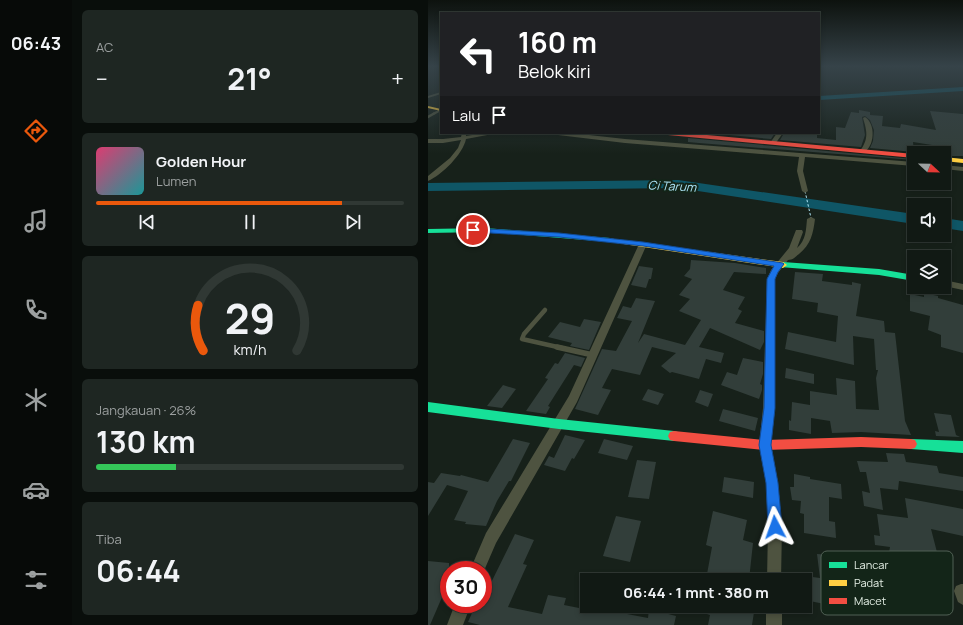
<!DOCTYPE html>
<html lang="id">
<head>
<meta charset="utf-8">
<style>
  :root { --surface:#111914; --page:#1e2622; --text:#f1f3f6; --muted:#9ca0a0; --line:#303834; --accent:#ea580c }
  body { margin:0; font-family:Manrope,sans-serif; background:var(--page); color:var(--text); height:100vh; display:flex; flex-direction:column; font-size:15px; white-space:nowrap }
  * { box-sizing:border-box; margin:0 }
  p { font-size:13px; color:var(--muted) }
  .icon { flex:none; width:22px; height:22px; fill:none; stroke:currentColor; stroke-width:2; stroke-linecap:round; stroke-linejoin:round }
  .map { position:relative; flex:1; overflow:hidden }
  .drawer { display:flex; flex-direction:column; gap:10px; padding:10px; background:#090e0b; width:356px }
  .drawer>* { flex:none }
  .hud { position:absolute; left:12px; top:12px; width:380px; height:122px; border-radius:0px; box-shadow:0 2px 6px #0003,0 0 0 1px var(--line); background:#202124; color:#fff; overflow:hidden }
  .needle { width:26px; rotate:112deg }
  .fabs { position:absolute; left:479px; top:146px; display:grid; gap:8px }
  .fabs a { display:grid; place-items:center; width:44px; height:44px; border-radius:0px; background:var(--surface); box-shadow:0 2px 6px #0003,0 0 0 1px var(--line); font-size:20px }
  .speed { position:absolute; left:12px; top:561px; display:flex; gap:8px; font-size:20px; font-weight:700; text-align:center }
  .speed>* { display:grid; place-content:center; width:52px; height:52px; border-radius:50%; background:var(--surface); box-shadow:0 2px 6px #0003,0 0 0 1px var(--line); line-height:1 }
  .speed .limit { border:6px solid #d22; background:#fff; color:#111 }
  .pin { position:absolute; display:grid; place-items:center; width:34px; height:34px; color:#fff; margin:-17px; border:2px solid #fff; border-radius:50%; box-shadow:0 1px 4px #0007 }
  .me { position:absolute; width:44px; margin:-22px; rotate:356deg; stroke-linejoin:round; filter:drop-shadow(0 0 3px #0008) }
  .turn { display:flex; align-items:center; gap:14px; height:84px; padding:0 12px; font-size:18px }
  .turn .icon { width:52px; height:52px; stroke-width:2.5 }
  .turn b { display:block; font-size:28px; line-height:34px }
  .then { display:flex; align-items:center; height:38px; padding:0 12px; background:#0003; gap:8px; font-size:15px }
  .big { font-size:30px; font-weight:700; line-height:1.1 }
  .drawer .tile { flex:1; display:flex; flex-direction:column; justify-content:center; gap:6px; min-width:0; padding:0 14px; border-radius:6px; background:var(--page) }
  .drawer .dial { align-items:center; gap:0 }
  .dial svg { height:104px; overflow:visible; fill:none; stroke:var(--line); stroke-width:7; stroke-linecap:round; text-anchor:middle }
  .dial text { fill:var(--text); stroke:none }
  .song { display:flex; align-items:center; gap:12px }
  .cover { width:48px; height:48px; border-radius:6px; background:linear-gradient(135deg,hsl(340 70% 55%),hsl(180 70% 35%)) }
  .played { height:4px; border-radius:2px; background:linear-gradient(90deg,var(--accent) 80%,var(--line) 80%) }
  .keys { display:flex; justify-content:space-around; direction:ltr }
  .heat { display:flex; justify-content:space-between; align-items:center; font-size:22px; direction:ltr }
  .charge { height:6px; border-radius:3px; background:linear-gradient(90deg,#34c759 26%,var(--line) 0) }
  .trip { position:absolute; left:152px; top:573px; width:232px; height:40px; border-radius:0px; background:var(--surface); box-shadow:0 2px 6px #0003,0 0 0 1px var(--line); font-weight:700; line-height:40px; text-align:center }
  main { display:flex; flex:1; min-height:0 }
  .dock { display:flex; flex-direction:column; width:72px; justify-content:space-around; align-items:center; background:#070a08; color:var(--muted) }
  .dock .icon { width:28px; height:28px }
  .dock .current { color:var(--accent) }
  .dock b { font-size:18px; color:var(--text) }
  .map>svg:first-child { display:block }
</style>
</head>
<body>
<main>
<nav class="dock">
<b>06:43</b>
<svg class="icon current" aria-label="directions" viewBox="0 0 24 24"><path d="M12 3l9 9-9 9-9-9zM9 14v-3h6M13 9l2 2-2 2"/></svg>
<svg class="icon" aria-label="music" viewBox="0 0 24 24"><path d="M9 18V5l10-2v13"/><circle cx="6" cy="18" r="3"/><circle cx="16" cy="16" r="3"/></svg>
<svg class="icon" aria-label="phone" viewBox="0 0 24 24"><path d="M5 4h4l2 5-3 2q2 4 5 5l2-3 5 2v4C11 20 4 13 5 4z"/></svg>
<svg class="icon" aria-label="climate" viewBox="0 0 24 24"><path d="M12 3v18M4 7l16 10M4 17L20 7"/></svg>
<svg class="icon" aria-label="car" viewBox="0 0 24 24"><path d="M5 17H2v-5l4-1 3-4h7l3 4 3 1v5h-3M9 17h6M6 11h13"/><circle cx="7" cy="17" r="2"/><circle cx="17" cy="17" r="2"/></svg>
<svg class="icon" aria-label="filters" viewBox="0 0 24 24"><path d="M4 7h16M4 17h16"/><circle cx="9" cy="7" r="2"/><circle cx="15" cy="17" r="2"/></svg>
</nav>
<section class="drawer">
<div class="tile"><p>AC</p>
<div class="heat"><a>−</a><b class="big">21°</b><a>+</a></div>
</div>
<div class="tile">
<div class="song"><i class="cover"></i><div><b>Golden Hour</b><p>Lumen</p></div></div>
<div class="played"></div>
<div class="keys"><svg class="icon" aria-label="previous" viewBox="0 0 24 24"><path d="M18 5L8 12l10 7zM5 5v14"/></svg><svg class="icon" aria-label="pause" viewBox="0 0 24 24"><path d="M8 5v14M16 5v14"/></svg><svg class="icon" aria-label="next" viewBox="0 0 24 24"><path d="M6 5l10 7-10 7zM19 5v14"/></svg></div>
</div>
<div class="tile dial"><svg viewBox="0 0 100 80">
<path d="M14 69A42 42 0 1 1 86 69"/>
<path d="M14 69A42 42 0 0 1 10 34" stroke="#ea580c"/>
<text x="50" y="56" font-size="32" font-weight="700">29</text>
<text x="50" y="72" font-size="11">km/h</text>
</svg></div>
<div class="tile"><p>Jangkauan · 26%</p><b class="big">130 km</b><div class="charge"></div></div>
<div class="tile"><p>Tiba</p><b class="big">06:44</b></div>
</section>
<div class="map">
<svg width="535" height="625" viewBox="0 0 535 625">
  <rect width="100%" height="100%" fill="#17211a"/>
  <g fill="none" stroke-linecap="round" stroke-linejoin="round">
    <!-- canal -->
    <polygon fill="#0f5666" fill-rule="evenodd" points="535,87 535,91 391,100 391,96"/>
    <!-- river -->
    <g fill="#0f5666" fill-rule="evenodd">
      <polygon points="250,180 486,214 486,224 250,188 0,191 0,183"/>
      <polygon points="516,218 535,221 535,231 516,228"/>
    </g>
    <!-- ferry -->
    <polyline stroke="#aee6f8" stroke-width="1" stroke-dasharray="2.5 2" stroke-linecap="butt" points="377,191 383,218"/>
  </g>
  <!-- building -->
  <g fill="#323e3a">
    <polygon points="431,110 442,112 442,115 455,116 454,126 472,128 473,124 508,130 502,111 535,114 535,156 516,156 516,153 506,152 504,145 485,142 486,152 442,148 445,141 446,130 442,120 437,116 434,117 437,135 433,147 352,140 356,133 389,133 389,138 408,140 408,127 417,128 423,112 431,113"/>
    <polygon points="280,133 347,133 343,139"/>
    <polygon points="260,138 486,159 486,160 271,143 260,142"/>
    <polygon points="263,260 307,263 338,268 338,274 306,272 295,290 317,297 310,309 314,311 307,323 336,331 336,342 332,350 282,328 271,347 296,353 293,363 278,359 271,379 244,372 242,373 233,366 248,353 224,347 212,375 184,369 174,388 183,390 170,415 147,409 174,349 188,351 204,321 189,318 195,306 203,308 208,298 227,301 210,343 216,334 257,345 273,320 251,311 262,299 251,295 264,279 256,276 262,269"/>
    <polygon points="211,266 225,268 223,279 221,279 218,288 203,285"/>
    <polygon points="367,272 395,274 394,281 424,285 424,282 433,284 428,316 456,321 457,332 467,333 477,421 483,435 433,432 404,433 402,421 383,418 383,434 361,430 361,420 363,421 364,402 382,405 382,391 409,395 408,378 427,381 428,409 451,410 448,378 450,370 448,370 446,339 425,336 426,365 357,349 360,332 408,342 410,316 389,312 390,303 364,299"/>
    <polygon points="496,293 510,296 510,298 535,305 535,353 513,347 513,335 500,330 502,316 482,311 482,294 496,297"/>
    <polygon points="156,319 173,322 161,350 142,346 144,343 120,337 132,322 152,327"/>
    <polygon points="137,353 157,358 153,367 146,365 120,406 122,407 118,414 98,411 120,379 117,378 127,363 130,364"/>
    <polygon points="315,358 335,362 335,374 332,384 334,385 334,390 331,399 293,385 299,372 309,375"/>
    <polygon points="358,368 386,374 386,384 357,378"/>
    <polygon points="75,385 88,389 74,408 59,406"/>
    <polygon points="220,389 236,394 230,405 214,400"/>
    <polygon points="272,390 285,394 280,407 267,402"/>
    <polygon points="295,409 330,418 327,431 291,421"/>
    <polygon points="506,413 523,415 528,435 532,437 508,436 507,431 511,432"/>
    <polygon points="137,435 157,440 146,459 144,458 137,471 116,465 121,456 126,458"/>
    <polygon points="85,439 102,443 83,481 81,481 69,501 58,526 37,524 38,522 26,520 40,491 19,485 0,516 0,482 6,483 13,473 32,476 33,475 60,482"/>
    <polygon points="176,439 205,446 199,460 170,453"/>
    <polygon points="458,453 476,454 478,462 509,466 511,473 535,477 535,491 471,481 470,490 452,488 455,510 436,506 434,491 442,493 438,472 432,472 429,461 460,462"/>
    <polygon points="209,460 228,462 221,499 200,497"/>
    <polygon points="366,474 382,477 382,479 413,484 414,499 401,497 401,521 407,522 408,538 376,533 376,514 372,513 373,501 364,500 362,487 366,487"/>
    <polygon points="296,477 326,482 325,498 294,492"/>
    <polygon points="477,498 535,509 535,536 503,529 519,591 489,586 488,580 455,577 454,575 404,572 406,606 377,600 377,576 392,578 389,554 460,558 462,547 447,545 446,535 452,536 449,514 480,518"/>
    <polygon points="285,511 319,520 315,540 325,543 321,580 294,574 293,578 279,574 284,547 278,545"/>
    <polygon points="188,516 213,521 202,562 175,556"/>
    <polygon points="87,534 106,540 95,564 99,565 80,607 114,614 120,595 138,598 136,605 181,614 183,606 200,610 199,614 220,618 221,609 248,616 246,625 52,625 40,622 48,604 55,604 55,599"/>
    <polygon points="0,561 21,563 21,581 2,625 0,625"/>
    <polygon points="260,606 327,606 324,625 280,625 282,615 260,608"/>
  </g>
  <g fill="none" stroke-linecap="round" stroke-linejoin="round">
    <!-- lane-far3 -->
    <polyline stroke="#4e5340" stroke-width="2" points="5,114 13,110"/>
    <!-- lane-far2 -->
    <polyline stroke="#4e5340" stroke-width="2.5" points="0,117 7,113"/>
    <!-- lane-far1 -->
    <polyline stroke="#4e5340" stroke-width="4.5" points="117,310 96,334 94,339 134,348"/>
    <!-- lane -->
    <polyline stroke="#4e5340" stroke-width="5.5" points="129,347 165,355"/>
    <!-- street -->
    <g fill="#4e5340" fill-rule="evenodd">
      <polygon points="13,92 13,94 0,98 0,96"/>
      <path d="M437 117C448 124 447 147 435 153L432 151C441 139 439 131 435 118Z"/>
      <path d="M34 133H38V136L57 133H70L38 139C35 154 14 175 0 181V176L22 158 30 148 33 140 15 143H0V139H15L33 137Z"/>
      <polygon points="127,133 143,133 197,139 486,162 486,166 377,157 375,171 380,191 377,193 374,191 369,171 371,157 197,143 130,135"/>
      <polygon points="349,133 355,133 347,144 343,144 342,143"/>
      <polygon points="516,165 535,167 535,171 516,169"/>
      <path d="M383 217 387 219C385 234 383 244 371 254 367 257 365 260 360 260L350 273 347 279V408L343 445 350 483 354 527 353 580H339L340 527 338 483 331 445 335 408 339 279 343 270 361 248 368 230H374L375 232 369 248C378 240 378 230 379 219Z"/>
      <polygon points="212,242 218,242 219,244 149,402 68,543 55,573 55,570 42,570 58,533 141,396"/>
      <polygon points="516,280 535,284 535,290 516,286"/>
      <polygon points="533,584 535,584 535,605 530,602 526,591 528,586"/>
      <polygon points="27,604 43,604 35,625 19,625"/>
      <rect x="338" y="606" width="16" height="19"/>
    </g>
    <!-- fast -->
    <g fill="#16e098" fill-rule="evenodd">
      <polygon points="57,228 182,238 186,240 182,242 57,232 0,233 0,229"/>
      <polygon points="355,262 451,269 486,275 486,281 451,275 352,267 351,265 352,263"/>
      <polygon points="0,402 131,419 246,431 250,432 252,436 250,440 246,441 131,429 0,412"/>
      <polygon points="483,439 535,441 535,453 483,449 479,448 477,444 479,440"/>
    </g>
    <!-- slow -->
    <g fill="#ffcf43" fill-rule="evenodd">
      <polygon points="0,106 13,109 13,111 0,108"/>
      <polygon points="516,157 535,159 535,163 516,161"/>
      <polygon points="179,238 355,262 359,265 355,268 182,242 178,240"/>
    </g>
    <!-- jam -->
    <g fill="#f24e42" fill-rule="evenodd">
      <polygon points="237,133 257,133 486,154 486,158 240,135"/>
      <polygon points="246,431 337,440 433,437 483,439 487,440 489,444 487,448 483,449 433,447 337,450 246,441 242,440 240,436 242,432"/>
    </g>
  </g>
  <!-- sky -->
  <linearGradient id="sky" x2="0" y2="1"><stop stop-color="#0d120e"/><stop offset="0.43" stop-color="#364349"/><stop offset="1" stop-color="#364349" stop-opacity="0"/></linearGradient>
  <rect width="535" height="154" fill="url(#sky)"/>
  <!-- route -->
  <polygon fill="#1a73e8" stroke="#114b97" points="42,228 131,233 215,242 355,263 356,264 350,272 347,279 347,408 343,445 350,483 354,527 352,531 347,533 342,531 340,527 338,483 331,445 336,408 339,279 346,266 215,246 131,237 45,232 42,231"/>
  <g text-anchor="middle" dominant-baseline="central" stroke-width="4" stroke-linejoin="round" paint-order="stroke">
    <!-- far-water labels -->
    <g font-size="12" font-style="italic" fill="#aee6f8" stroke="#132518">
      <text transform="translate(244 186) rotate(3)">Ci Tarum</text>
    </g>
  </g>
  <!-- legend -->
  <rect x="393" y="551" width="132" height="64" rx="6" fill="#132518" stroke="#516155" stroke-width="1"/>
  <rect x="401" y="562" width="18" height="6" fill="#16e098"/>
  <rect x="401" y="580" width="18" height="6" fill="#ffcf43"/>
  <rect x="401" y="598" width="18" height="6" fill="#f24e42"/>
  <g font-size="11" fill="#e3eee4">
    <text x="426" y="569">Lancar</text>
    <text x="426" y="587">Padat</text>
    <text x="426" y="605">Macet</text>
  </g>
</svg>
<div class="fabs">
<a><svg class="needle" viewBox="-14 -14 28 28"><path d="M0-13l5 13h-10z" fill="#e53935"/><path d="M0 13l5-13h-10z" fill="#9ca0a0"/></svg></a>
<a><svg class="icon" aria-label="sound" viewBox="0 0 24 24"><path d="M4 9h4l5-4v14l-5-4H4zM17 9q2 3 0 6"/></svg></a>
<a><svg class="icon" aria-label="layers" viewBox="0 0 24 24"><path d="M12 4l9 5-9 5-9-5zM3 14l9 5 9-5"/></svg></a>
</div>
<div class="speed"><div class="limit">30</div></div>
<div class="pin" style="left:45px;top:230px;background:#d93025"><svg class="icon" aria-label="arrive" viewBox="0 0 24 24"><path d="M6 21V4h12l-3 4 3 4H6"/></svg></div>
<svg class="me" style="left:347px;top:527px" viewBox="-20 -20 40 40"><path d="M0-17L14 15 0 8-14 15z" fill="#1a73e8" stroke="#fff" stroke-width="4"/></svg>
<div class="trip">06:44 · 1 mnt · 380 m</div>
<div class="hud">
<div class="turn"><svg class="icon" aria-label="left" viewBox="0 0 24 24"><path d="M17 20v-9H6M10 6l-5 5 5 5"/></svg><div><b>160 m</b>Belok kiri</div></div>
<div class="then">Lalu<svg class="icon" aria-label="arrive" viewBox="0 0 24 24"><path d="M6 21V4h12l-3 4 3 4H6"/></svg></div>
</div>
</div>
</main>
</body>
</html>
